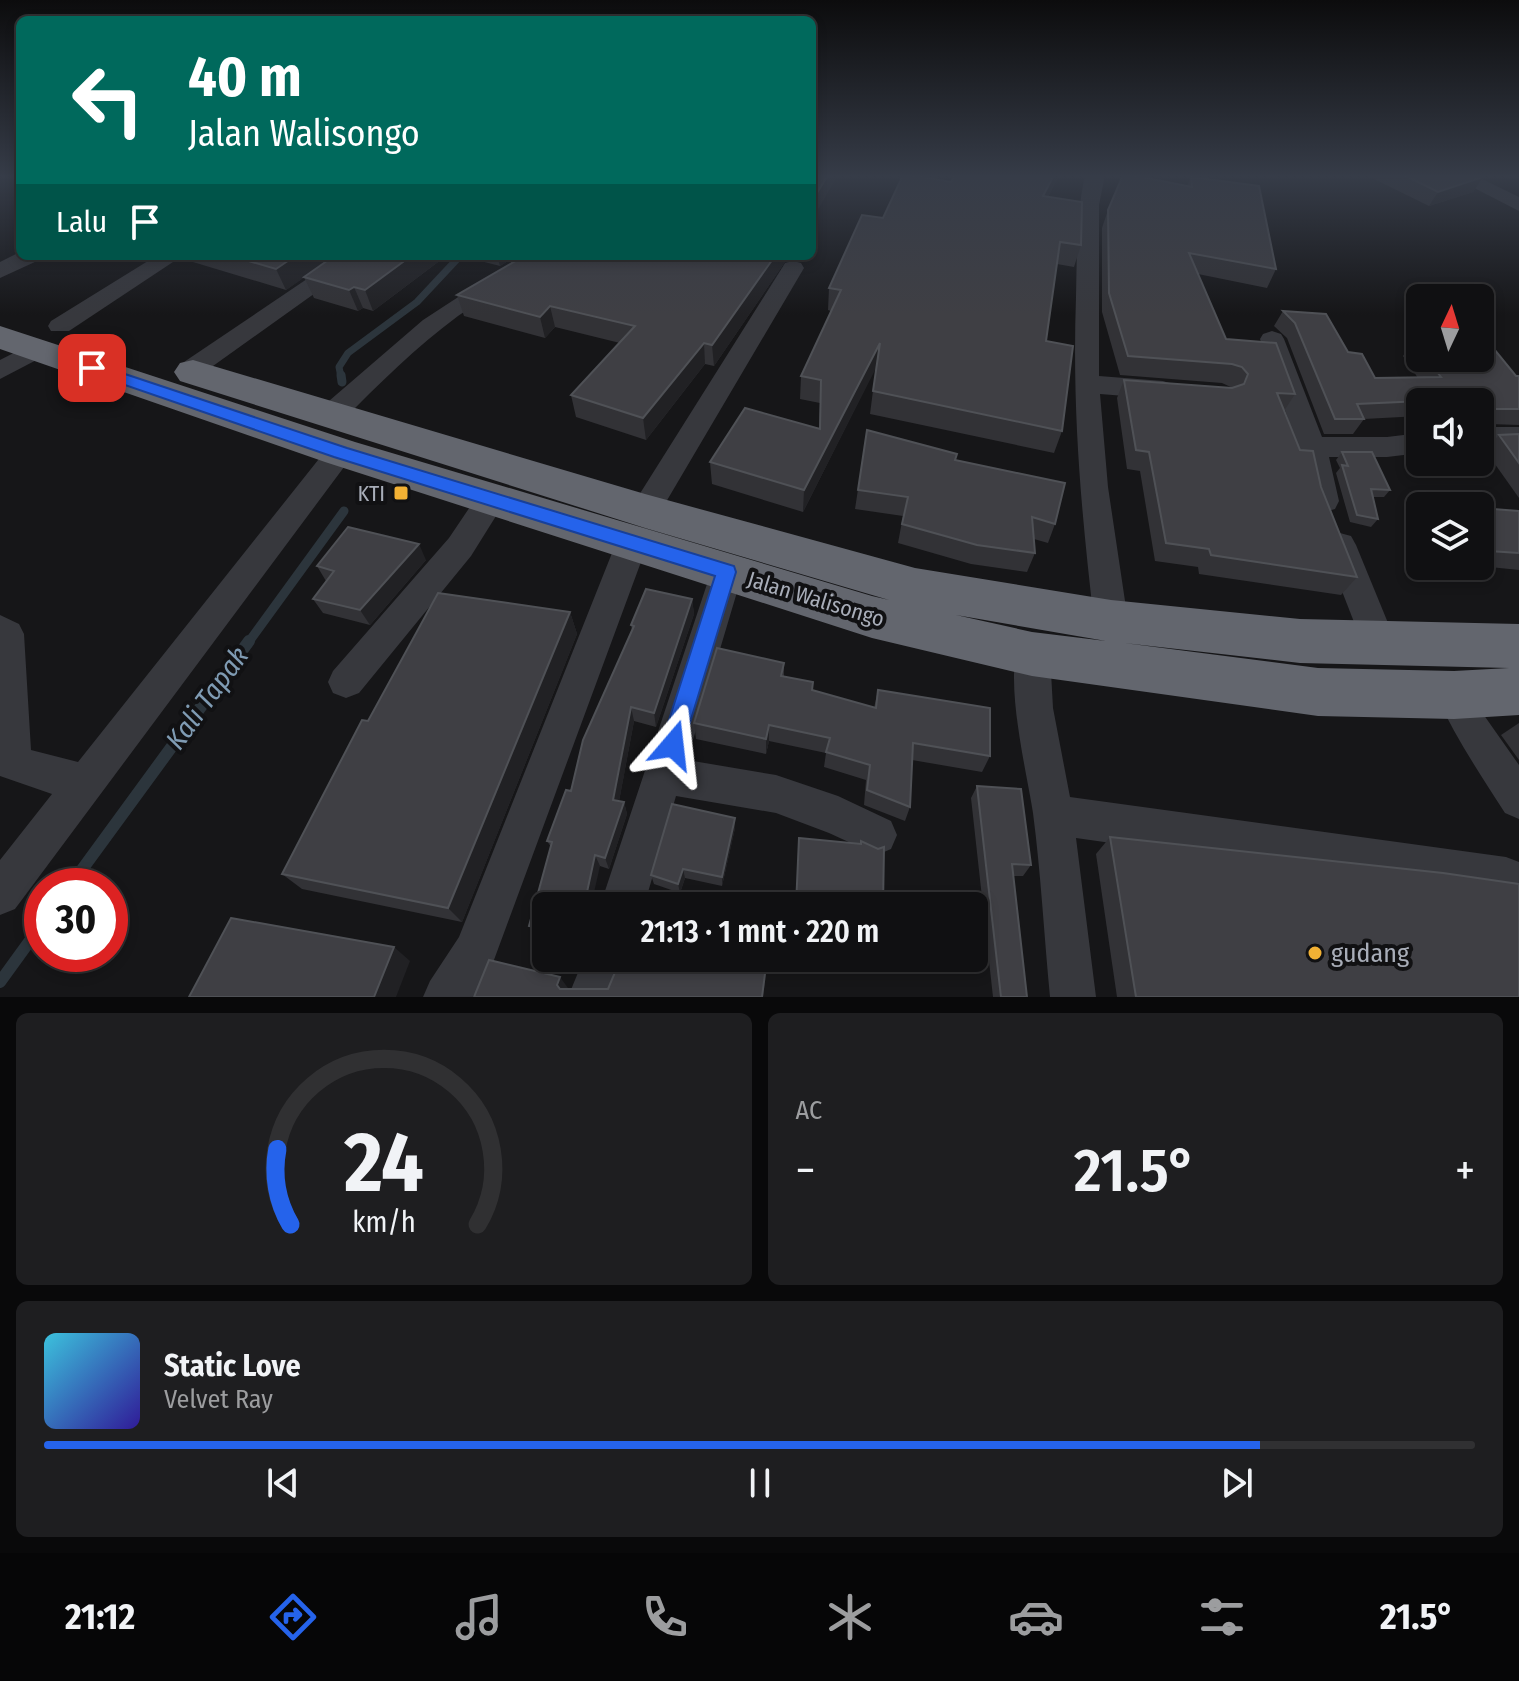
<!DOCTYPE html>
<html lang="id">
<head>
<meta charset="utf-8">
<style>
  :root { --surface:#101012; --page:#1e1e20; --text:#f1f3f6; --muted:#9c9d9f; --line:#303032; --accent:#2563eb }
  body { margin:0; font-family:"Fira Sans Condensed",sans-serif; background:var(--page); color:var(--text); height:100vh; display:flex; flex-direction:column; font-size:30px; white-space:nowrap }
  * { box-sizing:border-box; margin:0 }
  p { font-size:26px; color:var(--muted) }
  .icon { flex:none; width:44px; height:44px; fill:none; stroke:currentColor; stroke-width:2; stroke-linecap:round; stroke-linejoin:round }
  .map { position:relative; height:997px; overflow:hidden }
  .panel { display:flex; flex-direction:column; gap:16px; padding:16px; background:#09090a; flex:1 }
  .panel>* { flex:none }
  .hud { position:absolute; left:16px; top:16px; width:800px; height:244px; border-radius:12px; box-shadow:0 4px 12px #0003,0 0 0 2px var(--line); background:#00695c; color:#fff; overflow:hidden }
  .needle { width:52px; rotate:4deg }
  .fabs { position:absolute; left:1406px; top:284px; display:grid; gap:16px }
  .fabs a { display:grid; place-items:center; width:88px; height:88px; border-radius:12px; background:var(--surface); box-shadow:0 4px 12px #0003,0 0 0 2px var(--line); font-size:40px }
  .speed { position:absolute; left:24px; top:868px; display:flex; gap:16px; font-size:40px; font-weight:700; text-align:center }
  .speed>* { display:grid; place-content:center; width:104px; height:104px; border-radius:50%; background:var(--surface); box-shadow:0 4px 12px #0003,0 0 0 2px var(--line); line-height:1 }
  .speed .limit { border:12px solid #d22; background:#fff; color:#111 }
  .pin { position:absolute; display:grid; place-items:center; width:68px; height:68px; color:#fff; margin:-34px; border-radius:16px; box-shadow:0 4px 12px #0006 }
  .me { position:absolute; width:88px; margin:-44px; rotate:17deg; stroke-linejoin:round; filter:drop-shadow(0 0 6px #0008) }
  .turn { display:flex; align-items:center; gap:28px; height:168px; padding:0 40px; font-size:36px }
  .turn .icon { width:104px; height:104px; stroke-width:2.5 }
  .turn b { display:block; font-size:56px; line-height:68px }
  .then { display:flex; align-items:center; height:76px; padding:0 40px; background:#0003; gap:16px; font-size:30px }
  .big { font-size:60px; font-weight:600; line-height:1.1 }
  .panel .card { flex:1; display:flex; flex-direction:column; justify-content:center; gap:12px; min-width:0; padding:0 28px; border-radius:12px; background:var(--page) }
  .panel .dial { align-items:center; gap:0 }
  .dial svg { height:208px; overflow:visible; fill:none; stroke:var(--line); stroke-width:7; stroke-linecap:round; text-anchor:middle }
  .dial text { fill:var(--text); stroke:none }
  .song { display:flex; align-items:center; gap:24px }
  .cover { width:96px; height:96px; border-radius:12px; background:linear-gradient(135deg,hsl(190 70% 55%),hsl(250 70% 35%)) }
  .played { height:8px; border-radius:4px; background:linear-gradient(90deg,var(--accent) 85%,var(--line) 85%) }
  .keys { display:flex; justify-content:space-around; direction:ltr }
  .heat { display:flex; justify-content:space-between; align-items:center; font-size:44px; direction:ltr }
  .panel .tiles { flex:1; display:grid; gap:16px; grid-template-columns:1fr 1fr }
  .card:last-child { grid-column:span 2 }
  .trip { position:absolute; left:532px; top:892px; width:456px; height:80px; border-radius:12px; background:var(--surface); box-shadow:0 4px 12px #0003,0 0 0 2px var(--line); font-weight:600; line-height:80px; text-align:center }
  .menu { display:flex; height:128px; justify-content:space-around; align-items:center; background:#060607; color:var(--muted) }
  .menu .icon { width:56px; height:56px }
  .menu .on { color:var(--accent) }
  .menu b { font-size:36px; color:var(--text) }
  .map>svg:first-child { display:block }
</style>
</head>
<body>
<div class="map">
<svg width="1519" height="997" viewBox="0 0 1519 997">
  <rect width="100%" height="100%" fill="#161618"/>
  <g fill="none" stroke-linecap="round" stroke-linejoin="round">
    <!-- stream-far2 -->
    <polyline stroke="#2c353c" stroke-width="7" points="341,377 339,367 348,353 417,302 460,256"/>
    <!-- stream-far1 -->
    <g stroke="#2c353c" stroke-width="9">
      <polyline points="341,375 342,382"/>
      <polyline points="248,643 344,511"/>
    </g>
    <!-- stream -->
    <g stroke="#2c353c" stroke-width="12">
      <polyline points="70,886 249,641"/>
      <polyline points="0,982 42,924"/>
    </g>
    <!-- minor -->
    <g fill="#37383d" fill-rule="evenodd">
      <path d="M1085 175H1105L1099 205V376L1163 381 1172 384 1176 390 1172 396 1163 399 1100 394 1108 487 1128 621 1123 631 1111 635 1099 631 1094 621C1081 510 1072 409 1076 297 1077 256 1076 216 1085 175Z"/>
      <polygon points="1449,175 1474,175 1519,197 1519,211"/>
      <polygon points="20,252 20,256 40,256 37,261 0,278 0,262"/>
      <polygon points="156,256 182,256 69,331 51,331 48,326 51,321"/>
      <polygon points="341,256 367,256 199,376 190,378 181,376 177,370 181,364"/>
      <path d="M521 256H545C525 284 486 296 458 316 416 347 379 384 342 421L332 423 322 421 318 414 322 407 423 320Z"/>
      <polygon points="793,261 801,263 804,268 656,519 645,522 634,519 630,511 634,503 782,268 785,263"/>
      <polygon points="1272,331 1281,334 1284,339 1322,437 1387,437 1420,433 1420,453 1387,457 1329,457 1339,501 1335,509 1324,512 1313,509 1298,447 1260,339 1263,334"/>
      <polygon points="37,341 46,343 50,349 46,355 0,379 0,360"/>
      <rect x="1480" y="427" width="39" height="20"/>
      <polygon points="340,442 350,445 354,452 350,459 15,909 0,915 0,860 52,794 0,776 0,615 19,624 24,634 31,750 78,762 330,445"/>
      <polygon points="491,489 502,492 506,500 471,556 359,693 346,698 333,693 328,682 333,671 449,538 480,492"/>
      <polygon points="632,531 643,534 648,543 491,968 473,997 423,997 430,981 459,937 616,543 621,534"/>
      <polygon points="1340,533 1351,536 1356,545 1395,640 1390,650 1378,655 1366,650 1361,640 1324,545 1329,536"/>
      <polygon points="727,559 738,563 743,572 687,760 776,775 838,796 891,821 897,835 891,849 877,855 829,833 776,813 676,796 644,906 600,906 711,572 716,563"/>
      <path d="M1032 639 1044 643 1050 654 1053 708 1070 797 1506 857 1519 862V907L1499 898 1076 838 1096 997H1050C1044 936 1041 874 1033 813 1027 773 1003 677 1020 643Z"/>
      <path d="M1454 679 1467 683 1481 711 1519 765V819L1505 813C1480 774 1455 737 1436 695L1441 683Z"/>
      <polygon points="584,958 628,958 614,997 568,997"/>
    </g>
    <!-- highway -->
    <path fill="#63666e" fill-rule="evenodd" d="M0 326 355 442 872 596 889 600 645 528 180 381 174 372 180 363 193 360 645 494 915 568 1111 600 1300 619 1519 624V715L1454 719 1318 716 1032 676 872 638 325 462 0 349ZM956 615 1106 641 1032 632ZM1124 643 1300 663 1509 668 1454 671 1318 668Z"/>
  </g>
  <!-- wall -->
  <g fill="#323236">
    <polygon points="955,175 1059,175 1048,197 1081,245 1074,267 1057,264 1046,341 1062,431 1054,453 870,414 876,367 803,512 712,484 710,462 819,429 820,403 800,399 801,376 831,311 828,310 829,288 883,218 951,182"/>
    <polygon points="1371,175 1480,175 1483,177 1473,192 1429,206 1370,177"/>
    <polygon points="1191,177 1276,269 1267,288 1198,274 1226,339 1295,394 1284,411 1300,450 1321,487 1357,577 1341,595 1199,574 1198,567 1155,561 1140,471 1127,469 1117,398 1124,380 1233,388 1222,383 1120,375 1102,312 1102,228 1108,210 1187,186"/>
    <polygon points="181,256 446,256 373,311 363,308 358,311 314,298 304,277 286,290 183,259"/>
    <polygon points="461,256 516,256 500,266"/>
    <polygon points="524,256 789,256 714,366 705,364 646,440 576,417 571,395 620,343 555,327 545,338 464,316 457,295"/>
    <polygon points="1283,311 1348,352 1375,378 1418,378 1403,356 1414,341 1420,341 1420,358 1480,358 1516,376 1519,376 1519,425 1489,424 1480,435 1480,402 1420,402 1420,416 1364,419 1353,434 1324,434 1287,338 1274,326"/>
    <polygon points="867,430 955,460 1055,524 1048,543 1034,539 1035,553 1027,572 971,564 898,543 903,516 855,509"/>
    <polygon points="1519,434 1519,498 1485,450 1499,435"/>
    <polygon points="1342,452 1390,490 1384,497 1373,497 1378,519 1371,527 1350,522 1336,473 1340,468 1336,460"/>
    <polygon points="1480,508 1519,511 1519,570 1480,566"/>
    <polygon points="426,560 370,625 323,613 313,599 326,581 317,566"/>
    <polygon points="692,599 694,614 656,727 634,721 619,801 624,802 627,814 609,869 600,866 546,906 546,937 536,936 529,926 551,847 547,841 571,791 632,630 631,625"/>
    <polygon points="570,612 577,634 462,922 302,889 282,874"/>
    <polygon points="784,663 784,677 813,682 813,690 874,708 878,690 990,756 982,772 912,760 910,807 905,821 864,805 866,780 824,767 826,753 769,741 766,754 696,739 694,723"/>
    <polygon points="1519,723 1519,760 1501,735"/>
    <polygon points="977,786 1031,865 1023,876 1013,876 1027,997 993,997 971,798"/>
    <polygon points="735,818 735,828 722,886 685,878 680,893 654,884 651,875"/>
    <polygon points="1110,837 1519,997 1117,997 1096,854"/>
  </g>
  <!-- shaded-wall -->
  <g fill="#212124">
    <polygon points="828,175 838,175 812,220 812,201"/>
    <polygon points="1054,175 1059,175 1037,218 1043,196"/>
    <polygon points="1483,177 1473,192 1429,206 1438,192"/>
    <polygon points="295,256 336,256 286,290 276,269"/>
    <polygon points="411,256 446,256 373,311 365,290"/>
    <polygon points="497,256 516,256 500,266"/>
    <polygon points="775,256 789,256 714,366 712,345"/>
    <polygon points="354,287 363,308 358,311 349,290"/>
    <polygon points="550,306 555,327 545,338 540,317"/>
    <polygon points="704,343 705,364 646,440 643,418"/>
    <polygon points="880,343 877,366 803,512 804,490"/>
    <polygon points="419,544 426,560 370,625 360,610"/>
    <polygon points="692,599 694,614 656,727 654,713"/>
    <polygon points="570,612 577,634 462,922 448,908"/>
    <polygon points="631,707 634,721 617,812 613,800"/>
    <polygon points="769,725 769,741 766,754 766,739"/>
    <polygon points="624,802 627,814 609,869 605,858"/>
    <polygon points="735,818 735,828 722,886 722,877"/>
    <polygon points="595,855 600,866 591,906 584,906"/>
    <polygon points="683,869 685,878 680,893 678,884"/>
    <polygon points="394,947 410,961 396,997 374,997"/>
    <polygon points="767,958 768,958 763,997 762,997"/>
    <polygon points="560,977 568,988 565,996 557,985"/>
  </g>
  <!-- building -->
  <g fill="#3f3f44" stroke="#4f5156" stroke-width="2">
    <polygon points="812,175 828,175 812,201"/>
    <polygon points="903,175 911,175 951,182 955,175 1054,175 1043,196 1082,202 1081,245 1060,242 1046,341 1073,346 1062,431 873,391 880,343 804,490 710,462 745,408 820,429 821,380 801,376 841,290 829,288 862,215 883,218"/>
    <polygon points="1123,175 1132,175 1192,187 1191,177 1259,186 1276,269 1189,253 1226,339 1276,343 1295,394 1277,393 1300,450 1313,451 1321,487 1357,577 1211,555 1209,549 1166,543 1149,452 1136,450 1124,380 1232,388 1244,384 1248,374 1242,367 1232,364 1128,356 1109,293 1108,210"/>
    <polygon points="1404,175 1480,175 1483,177 1438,192"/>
    <polygon points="232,256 295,256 276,269"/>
    <polygon points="334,256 411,256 365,290 354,287 349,290 304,277"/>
    <polygon points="524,256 775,256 712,345 704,343 643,418 571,395 635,326 550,306 540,317 457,295"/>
    <polygon points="1283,311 1326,314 1348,352 1362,354 1375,378 1441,377 1426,358 1480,358 1480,344 1490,344 1516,376 1519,376 1519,409 1493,409 1490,423 1487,417 1480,417 1480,402 1445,402 1444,400 1357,404 1364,419 1335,419 1295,323"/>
    <polygon points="1414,341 1420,341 1420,349"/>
    <polygon points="867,430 957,454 955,460 1065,483 1055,524 1032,517 1035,553 977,545 902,524 908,497 858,490"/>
    <polygon points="1519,434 1519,463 1499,435"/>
    <polygon points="1342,452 1372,452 1390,490 1371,489 1378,519 1357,515 1342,465 1348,466"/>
    <polygon points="1480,508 1519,511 1519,553 1489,551 1480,536"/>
    <polygon points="348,527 419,544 360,610 313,599 334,571 317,566"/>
    <polygon points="646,589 692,599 654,713 631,707 613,800 624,802 605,858 595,855 584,906 546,906 546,929 529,926 552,842 547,841 566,790 571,791 583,740 634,626 631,625"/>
    <polygon points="438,593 570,612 448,908 282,874 362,720 368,721"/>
    <polygon points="717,648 784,663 781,676 813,682 812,690 876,708 878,690 990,708 990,756 913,743 910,807 867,790 870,765 826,752 830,738 769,725 766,739 694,723"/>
    <polygon points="977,786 1021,789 1031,865 1012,864 1027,997 1001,997"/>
    <polygon points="672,804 735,818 722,877 683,869 678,884 651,875"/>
    <polygon points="1110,837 1443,873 1519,884 1519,997 1136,997"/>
    <polygon points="799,838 861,844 861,841 878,849 884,847 883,906 861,906 839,903 839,906 796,906"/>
    <polygon points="231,918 394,947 374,997 189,997"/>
    <polygon points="621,958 767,958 762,997 474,997 489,960 560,977 557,985 560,989 608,989"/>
  </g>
  <!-- sky -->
  <linearGradient id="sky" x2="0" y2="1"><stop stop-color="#0c0c0d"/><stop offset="0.56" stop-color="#363c48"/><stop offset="1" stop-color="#363c48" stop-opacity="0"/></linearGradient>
  <rect width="1519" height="315" fill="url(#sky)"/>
  <!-- route -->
  <polygon fill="#2563eb" stroke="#184099" stroke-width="2" points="92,363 347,448 734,566 736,572 681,752 673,755 664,752 661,745 715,576 334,457 87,372 84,368"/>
  <!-- markers -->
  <g fill="#f2b134" stroke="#111113" stroke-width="3">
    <rect x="393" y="485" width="16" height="16" rx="4"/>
    <circle cx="1315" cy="953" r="8"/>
  </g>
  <g text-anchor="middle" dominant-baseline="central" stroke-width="8" stroke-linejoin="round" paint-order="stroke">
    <!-- poi labels -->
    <g font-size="22" fill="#a8adb8" stroke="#111113" text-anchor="end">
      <text x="385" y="493">KTI</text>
    </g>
    <!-- street labels -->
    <g font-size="22" fill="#a8adb8" stroke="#111113">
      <text transform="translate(816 599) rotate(17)">Jalan Walisongo</text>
    </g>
    <!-- near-poi labels -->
    <g font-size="26" fill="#a8adb8" stroke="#111113" text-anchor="start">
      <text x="1331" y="953">gudang</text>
    </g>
    <!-- near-water labels -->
    <g font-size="28" font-style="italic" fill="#7f9bb3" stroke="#111113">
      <text transform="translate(207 698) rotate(-54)">Kali Tapak</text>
    </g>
  </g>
</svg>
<div class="fabs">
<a><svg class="needle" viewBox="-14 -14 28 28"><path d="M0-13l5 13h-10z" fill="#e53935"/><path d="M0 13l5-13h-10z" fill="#9c9d9f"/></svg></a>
<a><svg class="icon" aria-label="sound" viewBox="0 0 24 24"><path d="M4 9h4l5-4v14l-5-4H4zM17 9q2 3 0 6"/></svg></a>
<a><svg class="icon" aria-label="layers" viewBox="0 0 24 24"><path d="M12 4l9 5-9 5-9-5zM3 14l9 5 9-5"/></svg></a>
</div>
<div class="speed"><div class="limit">30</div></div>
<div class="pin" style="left:92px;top:368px;background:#d93025"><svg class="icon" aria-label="arrive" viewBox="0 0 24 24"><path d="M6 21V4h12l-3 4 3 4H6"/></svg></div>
<svg class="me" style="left:673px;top:745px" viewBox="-20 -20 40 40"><path d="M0-17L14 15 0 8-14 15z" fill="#2563eb" stroke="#fff" stroke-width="4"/></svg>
<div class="trip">21:13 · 1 mnt · 220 m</div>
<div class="hud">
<div class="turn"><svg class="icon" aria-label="left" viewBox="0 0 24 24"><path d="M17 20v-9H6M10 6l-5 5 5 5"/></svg><div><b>40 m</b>Jalan Walisongo</div></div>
<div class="then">Lalu<svg class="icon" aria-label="arrive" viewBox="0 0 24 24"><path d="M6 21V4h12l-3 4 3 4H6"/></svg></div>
</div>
</div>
<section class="panel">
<div class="tiles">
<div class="card dial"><svg viewBox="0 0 100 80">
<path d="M14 69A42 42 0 1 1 86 69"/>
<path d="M14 69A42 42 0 0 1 9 40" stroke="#2563eb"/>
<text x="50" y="56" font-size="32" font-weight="700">24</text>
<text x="50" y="72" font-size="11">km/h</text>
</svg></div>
<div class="card"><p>AC</p>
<div class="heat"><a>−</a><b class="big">21.5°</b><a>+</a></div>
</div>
<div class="card">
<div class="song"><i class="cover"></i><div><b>Static Love</b><p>Velvet Ray</p></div></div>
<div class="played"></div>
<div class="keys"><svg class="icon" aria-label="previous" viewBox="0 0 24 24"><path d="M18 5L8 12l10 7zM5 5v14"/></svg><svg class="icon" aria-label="pause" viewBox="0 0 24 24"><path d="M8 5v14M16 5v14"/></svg><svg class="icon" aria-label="next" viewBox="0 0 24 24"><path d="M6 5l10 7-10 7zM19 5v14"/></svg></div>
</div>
</div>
</section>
<nav class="menu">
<b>21:12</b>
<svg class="icon on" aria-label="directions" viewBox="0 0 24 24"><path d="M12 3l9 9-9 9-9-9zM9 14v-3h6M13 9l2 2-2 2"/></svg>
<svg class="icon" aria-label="music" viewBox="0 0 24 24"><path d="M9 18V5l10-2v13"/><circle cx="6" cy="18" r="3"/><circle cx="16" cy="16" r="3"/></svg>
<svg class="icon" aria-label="phone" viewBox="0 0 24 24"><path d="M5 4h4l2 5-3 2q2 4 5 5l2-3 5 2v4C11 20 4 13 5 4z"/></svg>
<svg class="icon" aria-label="climate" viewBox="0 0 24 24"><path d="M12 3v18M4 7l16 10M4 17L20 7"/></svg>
<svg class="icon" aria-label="car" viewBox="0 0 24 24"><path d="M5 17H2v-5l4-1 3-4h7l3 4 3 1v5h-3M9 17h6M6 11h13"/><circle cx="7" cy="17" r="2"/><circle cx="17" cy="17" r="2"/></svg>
<svg class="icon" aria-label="filters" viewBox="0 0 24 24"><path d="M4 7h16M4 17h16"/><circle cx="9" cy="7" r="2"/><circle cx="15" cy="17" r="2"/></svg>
<b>21.5°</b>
</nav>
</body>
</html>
